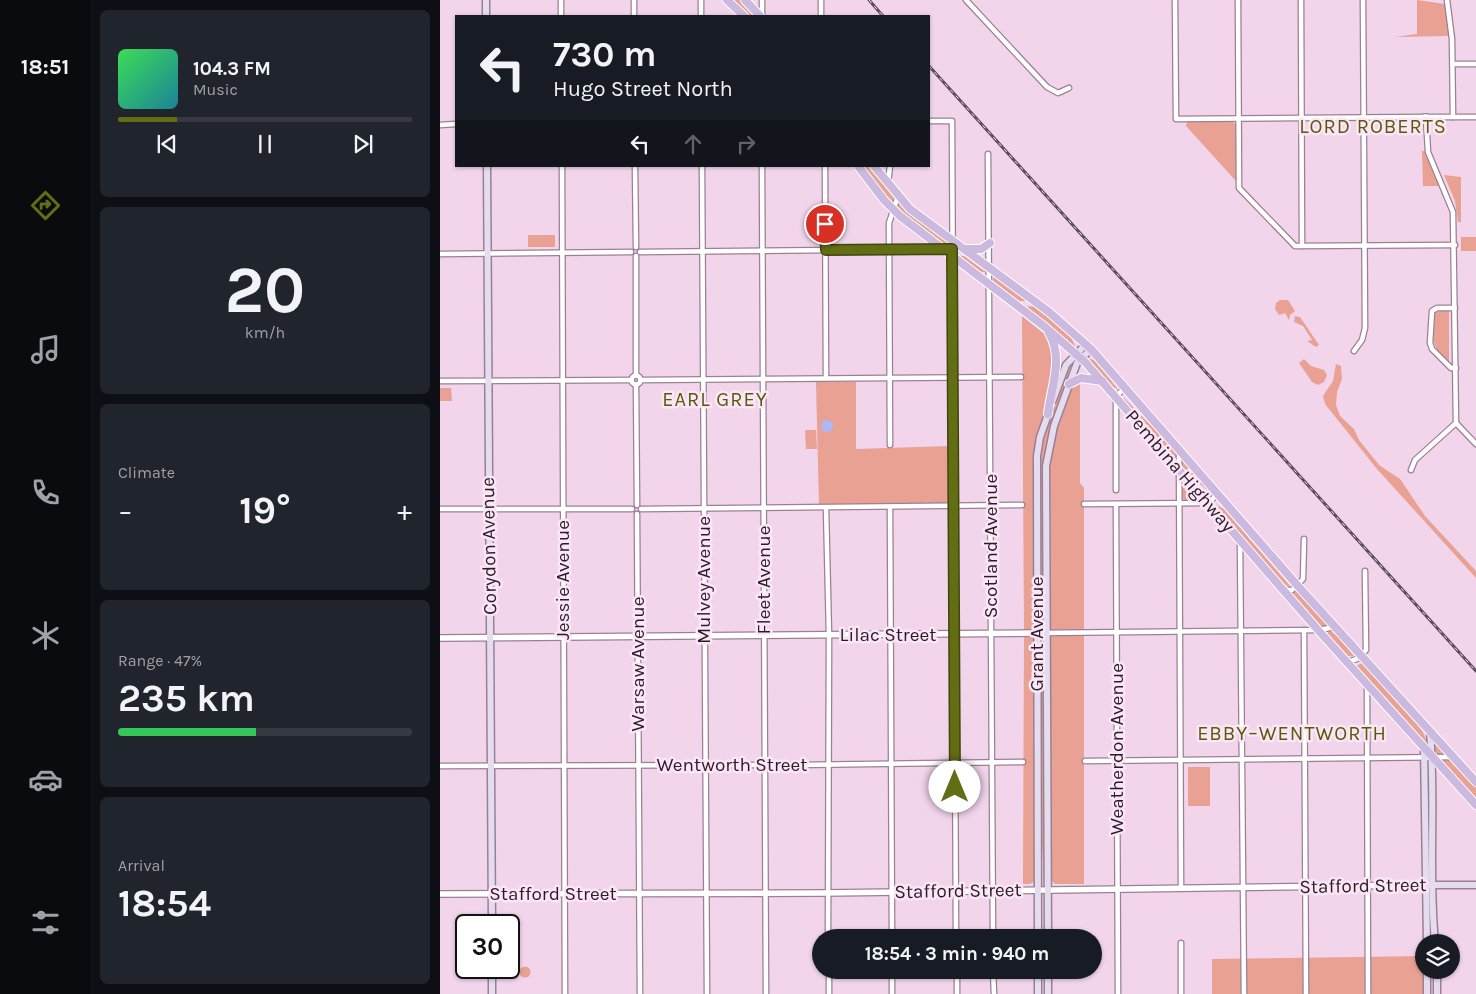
<!DOCTYPE html>
<html lang="en">
<head>
<meta charset="utf-8">
<style>
  :root { --surface:#171b24; --page:#20242c; --text:#f1f3f6; --muted:#9ea1a6; --line:#363941; --accent:#636d14 }
  body { margin:0; font-family:Karla,sans-serif; background:var(--page); color:var(--text); height:100vh; display:flex; flex-direction:column; font-size:19px; white-space:nowrap }
  * { box-sizing:border-box; margin:0 }
  p { font-size:16px; color:var(--muted) }
  .icon { flex:none; width:28px; height:28px; fill:none; stroke:currentColor; stroke-width:2; stroke-linecap:round; stroke-linejoin:round }
  .map { position:relative; flex:1; overflow:hidden }
  .drawer { display:flex; flex-direction:column; gap:10px; padding:10px; background:#0d0f14; width:350px }
  .drawer>* { flex:none }
  .banner { position:absolute; left:15px; top:15px; width:475px; height:152px; border-radius:0px; box-shadow:0 1px 4px #0004; background:#171b24; color:var(--text); overflow:hidden }
  .controls { position:absolute; left:975px; top:934px; display:grid; gap:10px }
  .controls a { display:grid; place-items:center; width:45px; height:45px; border-radius:50%; background:var(--surface); box-shadow:0 1px 4px #0004; font-size:25px }
  .speed { position:absolute; left:15px; top:914px; display:flex; gap:10px; font-size:25px; font-weight:700; text-align:center }
  .speed>* { display:grid; place-content:center; width:65px; height:65px; border-radius:50%; background:var(--surface); box-shadow:0 1px 4px #0004; line-height:1 }
  .speed .limit { border:2px solid #111; border-radius:8px; background:#fff; color:#111 }
  .pin { position:absolute; display:grid; place-items:center; width:42px; height:42px; color:#fff; margin:-21px; border:2px solid #fff; border-radius:50%; box-shadow:0 1px 5px #0007 }
  .me { position:absolute; width:55px; margin:-28px; rotate:0deg; stroke-linejoin:round; filter:drop-shadow(0 0 4px #0008) }
  .turn { display:flex; align-items:center; gap:18px; height:105px; padding:0 15px; font-size:22px }
  .turn .icon { width:65px; height:65px; stroke-width:2.5 }
  .turn b { display:block; font-size:35px; line-height:42px }
  .lanes { display:flex; align-items:center; height:48px; padding:0 15px; background:#0003; justify-content:center; gap:25px; direction:ltr }
  .lanes .off { opacity:.35 }
  .big { font-size:38px; font-weight:700; line-height:1.1 }
  .drawer .card { flex:1; display:flex; flex-direction:column; justify-content:center; gap:8px; min-width:0; padding:0 18px; border-radius:8px; background:var(--page) }
  .drawer .dial { align-items:center; gap:0 }
  .dial b { font-size:65px; line-height:1 }
  .song { display:flex; align-items:center; gap:15px }
  .cover { width:60px; height:60px; border-radius:8px; background:linear-gradient(135deg,hsl(130 70% 55%),hsl(190 70% 35%)) }
  .played { height:5px; border-radius:2px; background:linear-gradient(90deg,var(--accent) 20%,var(--line) 20%) }
  .keys { display:flex; justify-content:space-around; direction:ltr }
  .heat { display:flex; justify-content:space-between; align-items:center; font-size:28px; direction:ltr }
  .charge { height:8px; border-radius:4px; background:linear-gradient(90deg,#34c759 47%,var(--line) 0) }
  .trip { position:absolute; left:372px; top:929px; width:290px; height:50px; border-radius:25px; background:var(--surface); box-shadow:0 1px 4px #0004; font-weight:700; line-height:50px; text-align:center }
  main { display:flex; flex:1; min-height:0 }
  .menu { display:flex; flex-direction:column; width:90px; justify-content:space-around; align-items:center; background:#090b0e; color:var(--muted) }
  .menu .icon { width:35px; height:35px }
  .menu .selected { color:var(--accent) }
  .menu b { font-size:22px; color:var(--text) }
  .map>svg:first-child { display:block }
</style>
</head>
<body>
<main>
<nav class="menu">
<b>18:51</b>
<svg class="icon selected" aria-label="directions" viewBox="0 0 24 24"><path d="M12 3l9 9-9 9-9-9zM9 14v-3h6M13 9l2 2-2 2"/></svg>
<svg class="icon" aria-label="music" viewBox="0 0 24 24"><path d="M9 18V5l10-2v13"/><circle cx="6" cy="18" r="3"/><circle cx="16" cy="16" r="3"/></svg>
<svg class="icon" aria-label="phone" viewBox="0 0 24 24"><path d="M5 4h4l2 5-3 2q2 4 5 5l2-3 5 2v4C11 20 4 13 5 4z"/></svg>
<svg class="icon" aria-label="climate" viewBox="0 0 24 24"><path d="M12 3v18M4 7l16 10M4 17L20 7"/></svg>
<svg class="icon" aria-label="car" viewBox="0 0 24 24"><path d="M5 17H2v-5l4-1 3-4h7l3 4 3 1v5h-3M9 17h6M6 11h13"/><circle cx="7" cy="17" r="2"/><circle cx="17" cy="17" r="2"/></svg>
<svg class="icon" aria-label="filters" viewBox="0 0 24 24"><path d="M4 7h16M4 17h16"/><circle cx="9" cy="7" r="2"/><circle cx="15" cy="17" r="2"/></svg>
</nav>
<section class="drawer">
<div class="card">
<div class="song"><i class="cover"></i><div><b>104.3 FM</b><p>Music</p></div></div>
<div class="played"></div>
<div class="keys"><svg class="icon" aria-label="previous" viewBox="0 0 24 24"><path d="M18 5L8 12l10 7zM5 5v14"/></svg><svg class="icon" aria-label="pause" viewBox="0 0 24 24"><path d="M8 5v14M16 5v14"/></svg><svg class="icon" aria-label="next" viewBox="0 0 24 24"><path d="M6 5l10 7-10 7zM19 5v14"/></svg></div>
</div>
<div class="card dial"><b>20</b><p>km/h</p></div>
<div class="card"><p>Climate</p>
<div class="heat"><a>−</a><b class="big">19°</b><a>+</a></div>
</div>
<div class="card"><p>Range · 47%</p><b class="big">235 km</b><div class="charge"></div></div>
<div class="card"><p>Arrival</p><b class="big">18:54</b></div>
</section>
<div class="map">
<svg width="1036" height="994" viewBox="0 0 1036 994">
  <rect width="100%" height="100%" fill="#f2d5eb"/>
  <!-- green -->
  <g fill="#e8a193">
    <polygon points="292,0 301,0 315,16 308,16"/>
    <polygon points="977,0 1005,4 1009,36 955,37 977,34"/>
    <polygon points="747,122 793,122 796,125 796,181 746,126"/>
    <polygon points="982,151 985,151 1001,186 983,186"/>
    <polygon points="421,166 430,166 453,197 453,206"/>
    <polygon points="1004,175 1021,177 1021,222 1018,222 1015,201"/>
    <polygon points="459,202 506,239 509,246 503,246 457,210"/>
    <rect x="88" y="235" width="27" height="12"/>
    <rect x="1021" y="237" width="15" height="14"/>
    <polygon points="517,256 524,256 546,272 538,272"/>
    <polygon points="553,275 587,301 579,301 553,281"/>
    <polygon points="840,300 848,300 855,311 850,315 849,320 845,313 839,315 835,309 836,303"/>
    <polygon points="594,306 629,333 636,348 584,307"/>
    <path d="M1009 310V362C990 347 993 338 993 315L995 312Z"/>
    <polygon points="582,316 608,337 615,357 609,392 595,446 595,625 591,630 584,630"/>
    <polygon points="855,316 860,317 879,345 876,347 867,341 872,340 863,326 854,322"/>
    <polygon points="650,359 654,360 678,389 672,387 648,361"/>
    <polygon points="864,359 871,366 884,370 887,375 884,382 878,385 872,382 859,363"/>
    <polygon points="632,363 610,430 605,453 604,624 602,624 601,451 606,430 627,370"/>
    <polygon points="896,364 901,366 902,379 897,392 896,405 900,416 914,429 919,440 939,465 960,479 985,516 1036,571 1036,578 937,469 885,404 883,396 893,381"/>
    <path d="M640 381V483L644 488V884H615L611 880 610 457C615 437 622 392 640 381Z"/>
    <polygon points="376,382 416,382 416,449 510,446 511,503 379,506"/>
    <polygon points="0,388 11,388 12,401 0,401"/>
    <polygon points="684,398 735,450 737,461 684,401"/>
    <polygon points="365,430 376,430 377,449 366,449"/>
    <polygon points="742,458 769,492 741,466"/>
    <polygon points="744,486 755,495 754,500 746,502 741,497 741,488"/>
    <polygon points="775,504 784,509 851,587 843,584"/>
    <polygon points="858,591 889,626 880,626 852,593"/>
    <polygon points="889,631 896,634 914,656 907,656 887,634"/>
    <polygon points="584,636 591,636 594,639 595,881 590,884 583,884"/>
    <polygon points="601,659 605,689 604,881 601,825"/>
    <polygon points="922,663 982,730 988,745 916,666"/>
    <polygon points="990,732 1036,782 1036,805 992,757"/>
    <rect x="748" y="767" width="22" height="39"/>
    <polygon points="984,956 984,970 987,970 987,994 772,994 772,959"/>
    <circle cx="85" cy="972" r="5.5"/>
  </g>
  <!-- water -->
  <circle fill="#afb7f4" cx="387" cy="426" r="6"/>
  <g fill="none" stroke-linecap="round" stroke-linejoin="round">
    <defs>
      <g id="minor">
        <polyline points="121,0 121,16"/>
        <polyline points="194,0 194,16"/>
        <polyline points="261,0 261,16"/>
        <polyline points="322,0 322,16"/>
        <polyline points="381,0 381,16"/>
        <polyline points="526,0 607,87 618,93 629,88"/>
        <polyline points="735,0 736,119 985,117"/>
        <polyline points="798,0 799,188 855,246 1015,245"/>
        <polyline points="861,0 862,246"/>
        <polyline points="1007,0 1012,39 1013,117"/>
        <polyline points="1013,64 1036,64"/>
        <polyline points="489,121 512,121 516,938"/>
        <polyline points="0,125 16,124"/>
        <polyline points="548,154 553,938"/>
        <polyline points="122,166 125,994"/>
        <polyline points="195,166 196,247"/>
        <polyline points="262,166 267,994"/>
        <polyline points="322,166 326,994"/>
        <polyline points="385,166 386,378"/>
        <polyline points="448,183 450,166"/>
        <polyline points="200,252 501,249"/>
        <polyline points="0,254 191,252"/>
        <polyline points="196,256 196,375"/>
        <polyline points="1015,308 997,308 992,311 990,343 992,349 1011,368 1016,368"/>
        <polyline points="914,351 922,340 925,328 923,0"/>
        <circle cx="196" cy="380" r="4.5"/>
        <polyline points="201,380 581,377"/>
        <polyline points="0,381 192,380"/>
        <polyline points="196,384 197,505"/>
        <polyline points="1016,423 1013,212 988,152 986,117 1036,117"/>
        <polyline points="1016,423 1036,444"/>
        <polyline points="450,445 449,223 458,196"/>
        <polyline points="739,449 741,888"/>
        <polyline points="971,470 975,460 1016,423"/>
        <polyline points="676,490 676,396 686,387"/>
        <polyline points="644,504 768,503 778,494"/>
        <polyline points="676,505 678,994"/>
        <polyline points="450,507 452,938"/>
        <polyline points="386,508 389,635 388,938"/>
        <polyline points="0,509 192,509"/>
        <polyline points="201,509 582,505"/>
        <polyline points="197,514 200,994"/>
        <polyline points="800,542 804,994"/>
        <polyline points="843,590 852,590 863,579 864,539"/>
        <polyline points="864,630 866,994"/>
        <polyline points="598,633 878,630 896,627"/>
        <polyline points="907,662 917,659 926,650 925,571"/>
        <polyline points="927,685 928,994"/>
        <polyline points="645,761 1013,757"/>
        <polyline points="0,766 357,765 583,762"/>
        <polyline points="741,943 741,994"/>
        <polyline points="389,970 389,994"/>
        <polyline points="517,970 517,994"/>
        <polyline points="553,970 554,994"/>
        <polyline points="452,994 452,970"/>
      </g>
      <g id="tertiary">
        <polyline points="985,117 986,117"/>
        <polyline points="0,638 598,633"/>
        <polyline points="0,894 383,893 986,885"/>
      </g>
      <g id="secondary">
        <polyline points="46,0 46,16"/>
        <polyline points="47,166 52,925"/>
        <polyline points="613,400 626,365 646,344"/>
        <path d="M990 732C996 802 988 873 995 942"/>
        <polyline points="984,747 987,942"/>
        <polyline points="990,885 1036,885"/>
        <polyline points="598,938 597,456 600,437 610,409"/>
        <polyline points="608,938 606,466 614,426 637,363 651,349"/>
        <polyline points="52,968 52,994"/>
        <polyline points="598,970 598,994"/>
        <polyline points="608,970 608,994"/>
        <polyline points="987,970 987,994"/>
        <polyline points="997,994 997,970"/>
      </g>
      <g id="primary">
        <polyline points="287,0 304,16"/>
        <polyline points="305,0 320,16"/>
        <polyline points="418,166 444,200 460,216 605,327 645,362 878,630 1036,805"/>
        <polyline points="434,166 470,209 609,312 651,349 857,585 1036,782"/>
        <polyline points="524,249 541,249 550,243"/>
        <polyline points="629,384 641,378 662,381"/>
        <path d="M608 414C611 387 624 358 609 333"/>
      </g>
    </defs>
    <!-- minor casing -->
    <use href="#minor" stroke="#9b8094" stroke-width="7"/>
    <!-- tertiary casing -->
    <use href="#tertiary" stroke="#9b8094" stroke-width="8"/>
    <!-- secondary casing -->
    <use href="#secondary" stroke="#9b8094" stroke-width="9"/>
    <!-- primary casing -->
    <use href="#primary" stroke="#fff" stroke-width="10"/>
    <!-- minor -->
    <use href="#minor" stroke="#fff" stroke-width="4.5"/>
    <!-- tertiary -->
    <use href="#tertiary" stroke="#fff" stroke-width="5.5"/>
    <!-- secondary -->
    <use href="#secondary" stroke="#e5dcef" stroke-width="6"/>
    <!-- primary -->
    <use href="#primary" stroke="#cbb9df" stroke-width="8"/>
    <defs>
      <g id="rail">
        <polyline points="429,0 443,16"/>
        <polyline points="489,66 1036,671"/>
      </g>
    </defs>
    <!-- rail casing -->
    <use href="#rail" stroke="#5a4b56" stroke-width="3"/>
    <!-- rail -->
    <use href="#rail" stroke="#fce5f6" stroke-width="1" stroke-dasharray="4" stroke-linecap="butt"/>
  </g>
  <g fill="none" stroke-linecap="round" stroke-linejoin="round">
    <defs>
      <polyline id="route" points="385,224 386,250 512,249 515,787"/>
    </defs>
    <!-- route casing -->
    <use href="#route" stroke="#40470d" stroke-width="12"/>
    <!-- route -->
    <use href="#route" stroke="#636d14" stroke-width="9"/>
  </g>
  <g text-anchor="middle" dominant-baseline="central" stroke-width="5" stroke-linejoin="round" paint-order="stroke">
    <!-- street labels -->
    <g font-size="19" fill="#271d25" stroke="#fce5f6">
      <text transform="translate(740 471) rotate(49)">Pembina Highway</text>
      <text transform="translate(49 546) rotate(-91)">Corydon Avenue</text>
      <text transform="translate(551 546) rotate(-90)">Scotland Avenue</text>
      <text transform="translate(123 580) rotate(-90)">Jessie Avenue</text>
      <text transform="translate(264 580) rotate(-90)">Mulvey Avenue</text>
      <text transform="translate(324 580) rotate(-90)">Fleet Avenue</text>
      <text transform="translate(597 634) rotate(-90)">Grant Avenue</text>
      <text x="448" y="635">Lilac Street</text>
      <text transform="translate(198 664) rotate(-90)">Warsaw Avenue</text>
      <text transform="translate(677 749) rotate(-90)">Weatherdon Avenue</text>
      <text x="292" y="765">Wentworth Street</text>
      <text transform="translate(923 886) rotate(-1)">Stafford Street</text>
      <text transform="translate(518 891) rotate(-1)">Stafford Street</text>
      <text x="113" y="894">Stafford Street</text>
    </g>
    <!-- neighbourhood labels -->
    <g font-size="20" letter-spacing="1" fill="#545c07" stroke="#fce5f6">
      <text x="933" y="126">LORD ROBERTS</text>
      <text x="275" y="399">EARL GREY</text>
      <text x="852" y="733">EBBY–WENTWORTH</text>
    </g>
  </g>
</svg>
<div class="controls">
<a><svg class="icon" aria-label="layers" viewBox="0 0 24 24"><path d="M12 4l9 5-9 5-9-5zM3 14l9 5 9-5"/></svg></a>
</div>
<div class="speed"><div class="limit">30</div></div>
<div class="pin" style="left:385px;top:224px;background:#d93025"><svg class="icon" aria-label="arrive" viewBox="0 0 24 24"><path d="M6 21V4h12l-3 4 3 4H6"/></svg></div>
<svg class="me" style="left:515px;top:787px" viewBox="-20 -20 40 40"><circle r="19" fill="#fff"/><path d="M0-13L10 11 0 6-10 11z" fill="#636d14"/></svg>
<div class="trip">18:54 · 3 min · 940 m</div>
<div class="banner">
<div class="turn"><svg class="icon" aria-label="left" viewBox="0 0 24 24"><path d="M17 20v-9H6M10 6l-5 5 5 5"/></svg><div><b>730 m</b>Hugo Street North</div></div>
<div class="lanes"><svg class="icon" aria-label="left" viewBox="0 0 24 24"><path d="M17 20v-9H6M10 6l-5 5 5 5"/></svg><svg class="icon off" aria-label="ahead" viewBox="0 0 24 24"><path d="M12 20V5M6 11l6-6 6 6"/></svg><svg class="icon off" aria-label="right" viewBox="0 0 24 24"><path d="M7 20v-9h11M14 6l5 5-5 5"/></svg></div>
</div>
</div>
</main>
</body>
</html>
